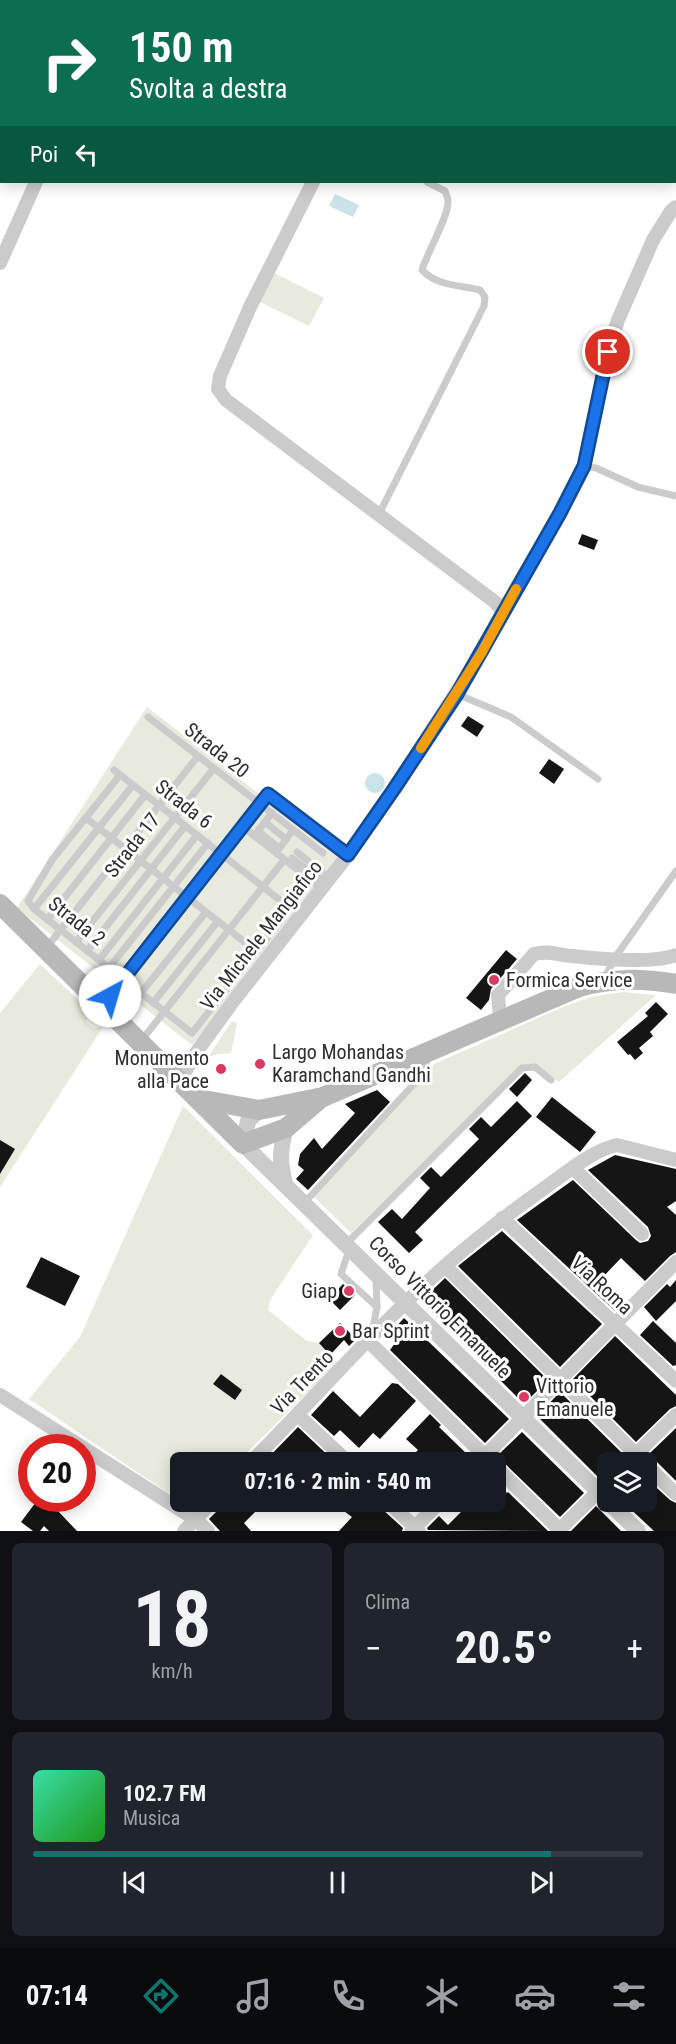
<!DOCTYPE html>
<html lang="it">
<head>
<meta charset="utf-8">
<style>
  :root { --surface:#171b24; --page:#20242c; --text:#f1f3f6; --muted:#9ea1a6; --line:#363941; --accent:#0f766e }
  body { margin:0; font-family:"Roboto Condensed",sans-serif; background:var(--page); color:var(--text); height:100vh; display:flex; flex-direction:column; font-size:22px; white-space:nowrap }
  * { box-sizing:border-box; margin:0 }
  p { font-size:20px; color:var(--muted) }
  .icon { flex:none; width:33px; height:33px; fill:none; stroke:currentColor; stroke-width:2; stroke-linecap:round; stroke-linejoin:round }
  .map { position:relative; height:1531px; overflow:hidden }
  .side { display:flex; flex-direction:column; gap:12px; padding:12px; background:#0d0f14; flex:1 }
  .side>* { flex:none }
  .top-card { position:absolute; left:0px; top:0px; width:676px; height:183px; box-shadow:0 3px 15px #0003; background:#0b6e4f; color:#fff; overflow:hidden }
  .buttons { position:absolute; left:597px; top:1452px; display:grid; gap:12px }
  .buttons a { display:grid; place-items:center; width:60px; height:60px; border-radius:9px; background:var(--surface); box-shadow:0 3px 15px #0003; font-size:30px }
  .speed { position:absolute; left:18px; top:1434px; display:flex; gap:12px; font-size:30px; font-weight:700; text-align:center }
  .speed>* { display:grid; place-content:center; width:78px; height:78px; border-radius:50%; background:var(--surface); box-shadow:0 3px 15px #0003; line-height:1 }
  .speed .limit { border:9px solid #d22; background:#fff; color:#111 }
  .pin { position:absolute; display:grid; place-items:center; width:51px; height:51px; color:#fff; margin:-26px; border:3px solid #fff; border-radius:50%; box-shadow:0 2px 6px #0007 }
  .me { position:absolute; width:66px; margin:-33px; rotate:39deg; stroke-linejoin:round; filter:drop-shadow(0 0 4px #0008) }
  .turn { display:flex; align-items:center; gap:21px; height:126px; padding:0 30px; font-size:27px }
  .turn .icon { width:78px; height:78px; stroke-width:2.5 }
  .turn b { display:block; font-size:42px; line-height:51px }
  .then { display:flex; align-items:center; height:57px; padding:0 30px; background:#0003; gap:12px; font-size:22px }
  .big { font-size:45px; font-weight:700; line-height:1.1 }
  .side .card { flex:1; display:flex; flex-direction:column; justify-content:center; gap:9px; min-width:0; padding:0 21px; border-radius:9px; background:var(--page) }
  .side .dial { align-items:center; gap:0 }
  .dial b { font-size:78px; line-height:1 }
  .song { display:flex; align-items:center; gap:18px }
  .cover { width:72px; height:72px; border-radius:9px; background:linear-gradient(135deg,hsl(160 70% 55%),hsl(120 70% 35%)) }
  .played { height:6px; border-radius:3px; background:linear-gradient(90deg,var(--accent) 85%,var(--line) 85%) }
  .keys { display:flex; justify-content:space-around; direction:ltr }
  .heat { display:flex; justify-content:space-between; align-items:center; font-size:33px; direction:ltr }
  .side .tiles { flex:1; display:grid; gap:12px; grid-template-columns:1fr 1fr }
  .card:last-child { grid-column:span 2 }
  .trip { position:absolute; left:170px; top:1452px; width:336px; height:60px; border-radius:9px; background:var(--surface); box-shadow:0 3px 15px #0003; font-weight:700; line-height:60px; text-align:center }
  .dock { display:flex; height:96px; justify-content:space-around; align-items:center; background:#090b0e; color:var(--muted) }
  .dock .icon { width:42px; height:42px }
  .dock .selected { color:var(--accent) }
  .dock b { font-size:27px; color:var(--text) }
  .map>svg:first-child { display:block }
</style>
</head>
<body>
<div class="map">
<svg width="676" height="1531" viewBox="0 0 676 1531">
  <rect width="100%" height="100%" fill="#fff"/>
  <!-- green -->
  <g fill="#e7eadc">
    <polygon points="272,272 324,298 309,326 258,301"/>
    <polygon points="147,707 342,858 192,1045 17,908"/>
    <polygon points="40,964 89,1010 86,1022 94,1028 103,1027 0,1187 0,1013"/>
    <path d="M623 992 656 995 559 1082C542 1069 536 1057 515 1071L351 1233 314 1197 378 1125 427 1075 434 1064 563 1007 591 997Z"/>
    <polygon points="232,1021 237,1023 231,1053 218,1054 208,1057"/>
    <polygon points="183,1106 313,1235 270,1300 268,1310 307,1341 319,1343 338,1363 237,1462 180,1462 180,1501 29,1399 80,1337"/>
  </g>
  <!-- water -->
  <g fill="#c9e3e9">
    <polygon points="335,194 359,205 353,217 329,206"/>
    <circle cx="375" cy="783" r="10"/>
  </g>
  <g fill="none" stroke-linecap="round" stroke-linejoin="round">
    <!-- stream -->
    <g stroke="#c9e3e9" stroke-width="4">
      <polyline points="669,0 671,2"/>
      <polyline points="675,6 676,7"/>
    </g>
  </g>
  <!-- building -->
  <g fill="#151515">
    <polygon points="582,534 598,540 594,550 578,544"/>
    <polygon points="468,716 484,726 477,737 461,726"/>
    <polygon points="549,759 564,769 554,784 539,773"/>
    <polygon points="506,950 517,959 491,989 489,1000 481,1010 466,998"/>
    <polygon points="656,1002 668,1014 650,1032 653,1036 639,1048 643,1053 635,1060 630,1054 628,1055 617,1042 648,1016 645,1013"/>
    <polygon points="525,1073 532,1080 517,1097 509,1089"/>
    <polygon points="377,1090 390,1102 308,1190 296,1179 304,1170 298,1165 300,1154 314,1138 322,1149 355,1113 345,1104"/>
    <polygon points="552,1097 596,1132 580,1152 536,1117"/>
    <polygon points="517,1101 532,1116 415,1232 423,1240 409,1253 378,1222 392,1209 402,1219 430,1188 420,1178 431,1167 441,1177 479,1139 469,1129 481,1117 491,1127"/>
    <polygon points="0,1140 15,1149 0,1174"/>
    <polygon points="615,1155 676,1169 676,1201 667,1207 676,1215 676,1252 670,1256 645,1281 621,1258 602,1278 625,1301 615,1311 517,1220 573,1180 636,1240 640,1243 648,1241 651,1236 648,1227 588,1170"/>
    <polygon points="502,1231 602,1324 560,1367 458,1266"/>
    <polygon points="41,1257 80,1276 65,1306 26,1287"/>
    <polygon points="445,1278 548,1380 524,1404 421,1301"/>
    <polygon points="676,1280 676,1301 656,1321 644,1307 667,1284 670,1287"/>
    <polygon points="343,1284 355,1295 340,1310 329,1299"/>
    <polygon points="404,1318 509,1419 485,1443 390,1350 395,1343 392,1331"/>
    <polygon points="653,1321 676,1343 676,1365 673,1366 640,1335"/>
    <polygon points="340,1323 356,1339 349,1346 344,1340 330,1355 319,1343"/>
    <polygon points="615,1336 676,1395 676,1406 670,1409 636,1442 573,1379"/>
    <polygon points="221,1374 242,1390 235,1400 213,1384"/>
    <polygon points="392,1383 398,1384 416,1401 380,1439 373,1433 359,1448 340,1430 334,1436 311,1415 333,1391 360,1417"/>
    <polygon points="560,1392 623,1454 619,1462 608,1462 608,1473 599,1478 537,1416"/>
    <polygon points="430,1414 441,1425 439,1427 471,1458 470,1462 422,1462 414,1454 418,1450 406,1439"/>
    <polygon points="298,1427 335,1462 264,1462"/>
    <polygon points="676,1428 676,1481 649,1454"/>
    <polygon points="522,1432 584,1493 560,1517 497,1456"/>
    <polygon points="646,1478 670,1500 676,1503 676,1531 654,1531 623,1502 646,1502"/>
    <polygon points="495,1482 507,1493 508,1492 548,1531 428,1530 427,1528 439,1516 448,1525 471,1502 495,1502"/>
    <polygon points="39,1498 66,1498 57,1510 77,1531 49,1531 44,1526 40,1531 33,1531 21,1522"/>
    <polygon points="226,1502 265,1502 244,1523 251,1531 220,1531 209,1519"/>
    <polygon points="332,1502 378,1502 382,1509 403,1528 402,1531 339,1531 352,1517"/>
    <polygon points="596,1506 621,1531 571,1531"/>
  </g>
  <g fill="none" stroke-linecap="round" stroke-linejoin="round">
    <!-- service -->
    <g stroke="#cbcbcb" stroke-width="7">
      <polyline points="584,466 596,468 638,487 676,496"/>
      <path d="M378 516 484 306 485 297 480 290C459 285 437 286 422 270 427 253 449 216 448 201 448 197 446 194 445 191L427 182"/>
      <polyline points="457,694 511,717 598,779"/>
      <polyline points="148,717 323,853"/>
      <polyline points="114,770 290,908"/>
      <polyline points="120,775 52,860 28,901 34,909 192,1033 283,918"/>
      <polyline points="86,818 256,951"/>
      <polyline points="265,822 286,839"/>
      <polyline points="243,827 316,884 324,874 297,852"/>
      <polyline points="258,831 279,848"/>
      <polyline points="254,836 272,813"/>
      <polyline points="276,853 293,830"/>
      <polyline points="292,858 320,880"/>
      <polyline points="34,909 133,785"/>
      <polyline points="47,920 145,795"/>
      <polyline points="76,942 214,768"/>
      <polyline points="47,947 198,756"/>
      <polyline points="87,951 185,826"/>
      <polyline points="99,960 197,835"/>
      <polyline points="109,968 208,843"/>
      <polyline points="605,978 614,959 676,871"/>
      <polyline points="141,993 206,912"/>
      <polyline points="104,1003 268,794 348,855"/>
      <polyline points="153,1003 218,921"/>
      <polyline points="141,1041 284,860"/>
      <polyline points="305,1202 424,1073 428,1056"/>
      <polyline points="346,1244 522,1068 535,1067 551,1080"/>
      <polyline points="349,1250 341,1274 377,1307"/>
      <polyline points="372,1333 377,1307 376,1279"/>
    </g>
    <!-- minor -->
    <g stroke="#cbcbcb" stroke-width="14">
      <polyline points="115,2 116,0"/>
      <polyline points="313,182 250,307 220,376 218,389 226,400 495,602 503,611"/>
      <polyline points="0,263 36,182"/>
      <path d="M500 1019 498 995 534 954C548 950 559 955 572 956 599 959 651 964 676 955"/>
      <polyline points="179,1081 200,1047 235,999 348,855 394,789 482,652 503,611 560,513 584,466 608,352 618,320 653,240 671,211 676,207"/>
      <polyline points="573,1168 642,1234"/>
      <polyline points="502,1218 676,1381"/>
      <polyline points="445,1266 644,1462"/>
      <polyline points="368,1341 490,1461"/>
      <polyline points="0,1395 195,1519 208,1531"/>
      <polyline points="298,1415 348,1462"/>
      <path d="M251 1462C316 1397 377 1326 446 1265 478 1237 512 1211 546 1187 566 1173 593 1150 617 1145L676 1160"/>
      <polyline points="479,1462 676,1262"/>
      <polyline points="628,1462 676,1415"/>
      <polyline points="646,1465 676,1494"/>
      <polyline points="495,1466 561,1531"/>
      <polyline points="388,1502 419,1531"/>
      <polyline points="184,1531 212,1502"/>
      <polyline points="411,1531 440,1502"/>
      <polyline points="558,1531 608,1482"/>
    </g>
    <!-- tertiary -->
    <g stroke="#cbcbcb" stroke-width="16">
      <polyline points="259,1110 248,1121 243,1144 608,1501"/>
      <path d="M285 1183C279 1160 280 1150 286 1128"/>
      <polyline points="608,1502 638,1531"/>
    </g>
    <!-- secondary -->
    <g stroke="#b8b8b8" stroke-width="20">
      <polyline points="0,904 243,1144 286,1128 321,1098"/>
      <path d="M198 1099 259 1110 323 1097 579 987C613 978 641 978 676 984"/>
    </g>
  </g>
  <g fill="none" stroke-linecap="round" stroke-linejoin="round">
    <defs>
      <polyline id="route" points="110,996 268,794 348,855 394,789 457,694 560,513 584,466 608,352"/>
    </defs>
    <!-- route casing -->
    <use href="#route" stroke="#114b97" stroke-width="15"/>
    <!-- route -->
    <use href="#route" stroke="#1a73e8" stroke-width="10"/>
    <!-- slow -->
    <polyline stroke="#f59e0b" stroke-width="10" points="421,748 482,652 516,589"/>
  </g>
  <!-- markers -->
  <g fill="#db3963" stroke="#fff" stroke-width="2">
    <circle cx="494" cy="980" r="6"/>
    <circle cx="260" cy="1064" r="6"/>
    <circle cx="221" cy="1069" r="6"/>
    <circle cx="349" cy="1291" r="6"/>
    <circle cx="340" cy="1331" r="6"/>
    <circle cx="524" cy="1397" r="6"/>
  </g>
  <g text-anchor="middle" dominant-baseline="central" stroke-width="6" stroke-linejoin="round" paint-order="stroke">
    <!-- street labels -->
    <g font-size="20" fill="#2e2e2e" stroke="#fff">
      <text transform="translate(217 750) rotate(38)">Strada 20</text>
      <text transform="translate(184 804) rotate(38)">Strada 6</text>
      <text transform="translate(132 845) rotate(-52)">Strada 17</text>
      <text transform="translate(77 921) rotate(38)">Strada 2</text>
      <text transform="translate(261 935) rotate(-52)">Via Michele Mangiafico</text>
      <text transform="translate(602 1285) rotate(43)">Via Roma</text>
      <text transform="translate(440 1307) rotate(45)">Corso Vittorio Emanuele</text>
      <text transform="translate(302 1382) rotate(-46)">Via Trento</text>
    </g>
    <!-- poi labels -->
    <g font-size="20" fill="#2e2e2e" stroke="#fff" text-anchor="start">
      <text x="506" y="980">Formica Service</text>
      <text x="272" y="1052">Largo Mohandas<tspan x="272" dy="23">Karamchand Gandhi</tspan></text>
      <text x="209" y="1058" text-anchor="end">Monumento<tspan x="209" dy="23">alla Pace</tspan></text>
      <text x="337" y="1291" text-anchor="end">Giap</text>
      <text x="352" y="1331">Bar Sprint</text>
      <text x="536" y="1386">Vittorio<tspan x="536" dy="23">Emanuele</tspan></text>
    </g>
  </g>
</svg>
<div class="buttons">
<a><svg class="icon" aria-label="layers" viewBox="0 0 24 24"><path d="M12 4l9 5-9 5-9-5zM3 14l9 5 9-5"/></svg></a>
</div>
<div class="speed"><div class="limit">20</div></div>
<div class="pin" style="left:608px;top:352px;background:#d93025"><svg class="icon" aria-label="arrive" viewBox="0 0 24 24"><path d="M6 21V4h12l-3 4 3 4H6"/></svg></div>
<svg class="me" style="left:110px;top:996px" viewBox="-20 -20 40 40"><circle r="19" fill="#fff"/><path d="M0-13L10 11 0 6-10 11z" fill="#1a73e8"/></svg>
<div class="trip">07:16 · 2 min · 540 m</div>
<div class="top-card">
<div class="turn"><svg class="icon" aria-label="right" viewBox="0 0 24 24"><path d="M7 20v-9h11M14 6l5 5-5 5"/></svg><div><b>150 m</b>Svolta a destra</div></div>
<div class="then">Poi<svg class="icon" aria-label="left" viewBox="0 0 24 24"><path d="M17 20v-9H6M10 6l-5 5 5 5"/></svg></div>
</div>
</div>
<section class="side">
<div class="tiles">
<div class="card dial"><b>18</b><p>km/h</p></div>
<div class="card"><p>Clima</p>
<div class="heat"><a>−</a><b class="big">20.5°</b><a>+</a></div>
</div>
<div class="card">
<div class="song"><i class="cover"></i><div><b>102.7 FM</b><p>Musica</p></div></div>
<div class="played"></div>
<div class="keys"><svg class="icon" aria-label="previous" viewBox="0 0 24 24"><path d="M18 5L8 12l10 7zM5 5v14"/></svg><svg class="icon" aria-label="pause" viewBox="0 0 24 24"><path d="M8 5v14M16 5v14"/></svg><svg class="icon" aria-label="next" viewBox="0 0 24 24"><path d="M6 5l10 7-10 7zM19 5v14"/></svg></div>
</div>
</div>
</section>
<nav class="dock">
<b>07:14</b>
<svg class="icon selected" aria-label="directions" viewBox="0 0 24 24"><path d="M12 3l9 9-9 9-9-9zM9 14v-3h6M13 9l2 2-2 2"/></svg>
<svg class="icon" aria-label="music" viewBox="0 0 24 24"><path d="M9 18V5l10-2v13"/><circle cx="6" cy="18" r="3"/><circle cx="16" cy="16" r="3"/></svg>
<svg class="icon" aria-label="phone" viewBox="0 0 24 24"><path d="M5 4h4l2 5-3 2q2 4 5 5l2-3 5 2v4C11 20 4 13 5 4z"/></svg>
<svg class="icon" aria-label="climate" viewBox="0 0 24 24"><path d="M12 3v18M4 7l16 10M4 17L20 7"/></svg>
<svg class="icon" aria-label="car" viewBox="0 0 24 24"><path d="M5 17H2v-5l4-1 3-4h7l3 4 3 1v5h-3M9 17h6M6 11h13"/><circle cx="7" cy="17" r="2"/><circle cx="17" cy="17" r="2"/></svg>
<svg class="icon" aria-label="filters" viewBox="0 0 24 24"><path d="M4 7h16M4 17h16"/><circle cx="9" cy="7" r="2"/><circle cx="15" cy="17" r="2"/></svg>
</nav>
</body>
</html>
